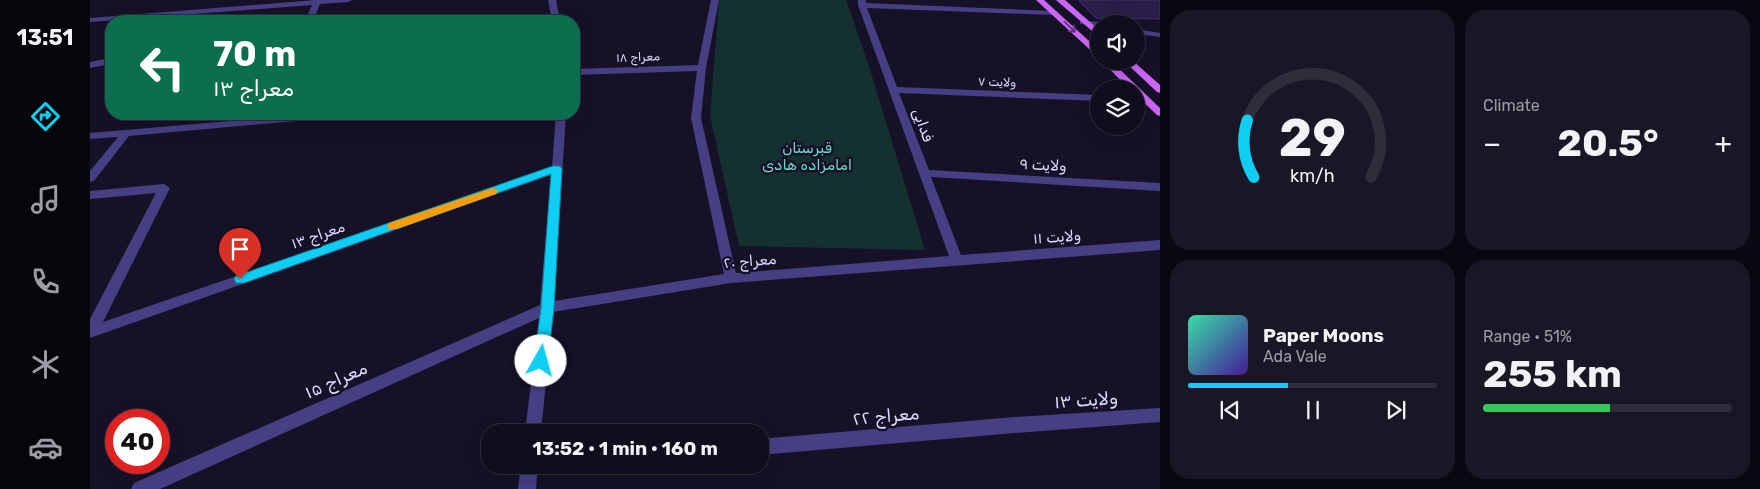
<!DOCTYPE html>
<html lang="en">
<head>
<meta charset="utf-8">
<style>
  :root { --surface:#100d1d; --page:#191626; --text:#f1f3f6; --muted:#9c9ca4; --line:#302d3b; --accent:#0fcef3 }
  body { margin:0; font-family:Rubik,Vazirmatn,sans-serif; background:var(--page); color:var(--text); height:100vh; display:flex; flex-direction:column; font-size:19px; white-space:nowrap }
  * { box-sizing:border-box; margin:0 }
  p { font-size:16px; color:var(--muted) }
  .icon { flex:none; width:28px; height:28px; fill:none; stroke:currentColor; stroke-width:2; stroke-linecap:round; stroke-linejoin:round }
  .map { position:relative; flex:1; overflow:hidden }
  .side { display:flex; flex-direction:column; gap:10px; padding:10px; background:#090710; width:600px }
  .side>* { flex:none }
  .hud { position:absolute; left:15px; top:15px; width:475px; height:105px; border-radius:20px; box-shadow:0 5px 20px #0002,0 0 0 1px var(--line); background:#0b6e4f; color:#fff; overflow:hidden }
  .buttons { position:absolute; left:1000px; top:15px; display:grid; gap:10px }
  .buttons a { display:grid; place-items:center; width:55px; height:55px; border-radius:50%; background:var(--surface); box-shadow:0 5px 20px #0002,0 0 0 1px var(--line); font-size:25px }
  .speed { position:absolute; left:15px; top:409px; display:flex; gap:10px; font-size:25px; font-weight:700; text-align:center }
  .speed>* { display:grid; place-content:center; width:65px; height:65px; border-radius:50%; background:var(--surface); box-shadow:0 5px 20px #0002,0 0 0 1px var(--line); line-height:1 }
  .speed .limit { border:8px solid #d22; background:#fff; color:#111 }
  .pin { position:absolute; display:grid; place-items:center; width:42px; height:42px; color:#fff; margin:-51px -21px; border-radius:50% 50% 50% 0; rotate:-45deg; box-shadow:0 0 5px #0007 }
  .pin .icon { rotate:45deg }
  .me { position:absolute; width:55px; margin:-28px; rotate:7deg; stroke-linejoin:round; filter:drop-shadow(0 0 4px #0008) }
  .turn { display:flex; align-items:center; gap:18px; height:105px; padding:0 25px; font-size:22px }
  .turn .icon { width:65px; height:65px; stroke-width:2.5 }
  .turn b { display:block; font-size:35px; line-height:42px }
  .big { font-size:38px; font-weight:700; line-height:1.1 }
  .side .tile { flex:1; display:flex; flex-direction:column; justify-content:center; gap:8px; min-width:0; padding:0 18px; border-radius:20px; background:var(--page) }
  .side .dial { align-items:center; gap:0 }
  .dial svg { height:130px; overflow:visible; fill:none; stroke:var(--line); stroke-width:7; stroke-linecap:round; text-anchor:middle }
  .dial text { fill:var(--text); stroke:none }
  .song { display:flex; align-items:center; gap:15px }
  .cover { width:60px; height:60px; border-radius:8px; background:linear-gradient(135deg,hsl(160 70% 55%),hsl(260 70% 35%)) }
  .played { height:5px; border-radius:2px; background:linear-gradient(90deg,var(--accent) 40%,var(--line) 40%) }
  .keys { display:flex; justify-content:space-around; direction:ltr }
  .heat { display:flex; justify-content:space-between; align-items:center; font-size:28px; direction:ltr }
  .charge { height:8px; border-radius:4px; background:linear-gradient(90deg,#34c759 51%,var(--line) 0) }
  .side .tiles { flex:1; display:grid; gap:10px; grid-template-columns:repeat(2,1fr) }
  .trip { position:absolute; left:391px; top:424px; width:288px; height:50px; border-radius:20px; background:var(--surface); box-shadow:0 5px 20px #0002,0 0 0 1px var(--line); font-weight:700; line-height:50px; text-align:center }
  main { display:flex; flex:1; min-height:0 }
  .menu { display:flex; flex-direction:column; width:90px; justify-content:space-around; align-items:center; background:#06050c; color:var(--muted) }
  .menu .icon { width:35px; height:35px }
  .menu .active { color:var(--accent) }
  .menu b { font-size:22px; color:var(--text) }
  .map>svg:first-child { display:block }
</style>
</head>
<body>
<main>
<nav class="menu">
<b>13:51</b>
<svg class="icon active" aria-label="directions" viewBox="0 0 24 24"><path d="M12 3l9 9-9 9-9-9zM9 14v-3h6M13 9l2 2-2 2"/></svg>
<svg class="icon" aria-label="music" viewBox="0 0 24 24"><path d="M9 18V5l10-2v13"/><circle cx="6" cy="18" r="3"/><circle cx="16" cy="16" r="3"/></svg>
<svg class="icon" aria-label="phone" viewBox="0 0 24 24"><path d="M5 4h4l2 5-3 2q2 4 5 5l2-3 5 2v4C11 20 4 13 5 4z"/></svg>
<svg class="icon" aria-label="climate" viewBox="0 0 24 24"><path d="M12 3v18M4 7l16 10M4 17L20 7"/></svg>
<svg class="icon" aria-label="car" viewBox="0 0 24 24"><path d="M5 17H2v-5l4-1 3-4h7l3 4 3 1v5h-3M9 17h6M6 11h13"/><circle cx="7" cy="17" r="2"/><circle cx="17" cy="17" r="2"/></svg>
</nav>
<div class="map">
<svg width="1070" height="489" viewBox="0 0 1070 489">
  <rect width="100%" height="100%" fill="#161127"/>
  <!-- green -->
  <polygon fill="#143031" points="629,0 756,0 778,63 835,250 649,246 620,116"/>
  <!-- building -->
  <polygon fill="#291e47" stroke="#423172" points="988,0 1070,0 1070,19 1006,18"/>
  <g fill="none" stroke-linecap="round" stroke-linejoin="round">
    <!-- minor -->
    <g fill="#463f84" fill-rule="evenodd">
      <polygon points="226,0 262,0 258,2 230,4 223,21 215,21 222,5 0,22 0,18"/>
      <polygon points="458,0 466,0 470,21 462,21"/>
      <polygon points="621,0 629,0 616,68 611,118 646,273 859,256 768,5 768,0 776,0 776,3 964,11 968,13 964,15 777,8 807,87 1009,95 1009,101 809,93 839,170 1070,183 1070,191 841,177 871,255 1070,240 1070,250 641,283 463,312 451,432 435,432 449,318 70,489 41,489 44,483 450,305 461,175 0,338 0,319 66,193 0,199 0,191 74,184 80,188 13,322 462,167 466,114 476,114 464,301 634,274 601,118 607,71 484,75 484,69 608,65"/>
      <polygon points="990,20 1009,22 1013,24 1009,24 1009,26 990,24"/>
      <polygon points="1046,29 1070,33 1070,37 1046,34"/>
      <polygon points="21,58 21,64 0,68 0,62"/>
      <polygon points="220,114 256,114 251,117 39,136 4,181 0,182 0,171 28,137 0,139 0,133"/>
      <polygon points="1070,408 1070,422 925,433 670,455 670,439 925,417"/>
      <polygon points="431,465 471,465 469,471 447,475 446,489 428,489"/>
    </g>
    <!-- major -->
    <g fill="#cb66f7" fill-rule="evenodd">
      <polygon points="946,0 954,0 1009,50 1009,58"/>
      <polygon points="966,0 975,0 1009,30 1009,37"/>
      <polygon points="1012,61 1021,61 1070,108 1070,116 1067,115 1046,95 1046,89 1039,89"/>
      <polygon points="1034,61 1043,61 1070,85 1070,93 1067,92"/>
    </g>
  </g>
  <!-- one-way arrows -->
  <defs><path id="oneway-shaft" d="M-6 0H5M1.5-3L5.5 0L1.5 3" fill="none" stroke-width="1.6" stroke-linecap="round" stroke-linejoin="round" transform="scale(1.25)"/></defs>
  <use stroke="#673785" href="#oneway-shaft" transform="translate(980 27) rotate(43)"/>
  <!-- route -->
  <polygon fill="#0fcef3" stroke="#0a869e" points="463,166 470,166 472,169 464,308 458,361 456,365 451,367 446,365 444,361 451,308 461,174 154,283 146,283 144,279 146,276"/>
  <!-- slow -->
  <polygon fill="#f59e0b" points="403,188 406,189 408,191 406,194 307,229 299,229 297,226 299,223"/>
  <g text-anchor="middle" dominant-baseline="central" stroke-width="5" stroke-linejoin="round" paint-order="stroke">
    <!-- far-street labels -->
    <g font-size="12" fill="#e0d9fd" stroke="#161127">
      <text transform="translate(548 57) rotate(-2)">معراج ۱۸</text>
      <text transform="translate(907 82) rotate(2)">ولایت ۷</text>
    </g>
    <!-- street labels -->
    <g font-size="15" fill="#e0d9fd" stroke="#161127">
      <text transform="translate(833 125) rotate(70)">فدایی</text>
      <text transform="translate(953 165) rotate(3)">ولایت ۹</text>
      <text transform="translate(228 235) rotate(-19)">معراج ۱۳</text>
      <text transform="translate(967 237) rotate(-4)">ولایت ۱۱</text>
      <text transform="translate(660 261) rotate(-5)">معراج ۲۰</text>
    </g>
    <!-- park labels -->
    <g font-size="15" fill="#68dbc5" stroke="#161127">
      <text x="717" y="148">قبرستان<tspan x="717" dy="17">امامزاده هادی</tspan></text>
    </g>
    <!-- near-street labels -->
    <g font-size="18" fill="#e0d9fd" stroke="#161127">
      <text transform="translate(246 380) rotate(-24)">معراج ۱۵</text>
      <text transform="translate(996 400) rotate(-4)">ولایت ۱۳</text>
      <text transform="translate(796 416) rotate(-5)">معراج ۲۲</text>
    </g>
  </g>
</svg>
<div class="buttons">
<a><svg class="icon" aria-label="sound" viewBox="0 0 24 24"><path d="M4 9h4l5-4v14l-5-4H4zM17 9q2 3 0 6"/></svg></a>
<a><svg class="icon" aria-label="layers" viewBox="0 0 24 24"><path d="M12 4l9 5-9 5-9-5zM3 14l9 5 9-5"/></svg></a>
</div>
<div class="speed"><div class="limit">40</div></div>
<div class="pin" style="left:150px;top:279px;background:#d93025"><svg class="icon" aria-label="arrive" viewBox="0 0 24 24"><path d="M6 21V4h12l-3 4 3 4H6"/></svg></div>
<svg class="me" style="left:451px;top:361px" viewBox="-20 -20 40 40"><circle r="19" fill="#fff"/><path d="M0-13L10 11 0 6-10 11z" fill="#0fcef3"/></svg>
<div class="trip">13:52 · 1 min · 160 m</div>
<div class="hud">
<div class="turn"><svg class="icon" aria-label="left" viewBox="0 0 24 24"><path d="M17 20v-9H6M10 6l-5 5 5 5"/></svg><div><b>70 m</b>معراج ۱۳</div></div>
</div>
</div>
<section class="side">
<div class="tiles">
<div class="tile dial"><svg viewBox="0 0 100 80">
<path d="M14 69A42 42 0 1 1 86 69"/>
<path d="M14 69A42 42 0 0 1 10 34" stroke="#0fcef3"/>
<text x="50" y="56" font-size="32" font-weight="700">29</text>
<text x="50" y="72" font-size="11">km/h</text>
</svg></div>
<div class="tile"><p>Climate</p>
<div class="heat"><a>−</a><b class="big">20.5°</b><a>+</a></div>
</div>
<div class="tile">
<div class="song"><i class="cover"></i><div><b>Paper Moons</b><p>Ada Vale</p></div></div>
<div class="played"></div>
<div class="keys"><svg class="icon" aria-label="previous" viewBox="0 0 24 24"><path d="M18 5L8 12l10 7zM5 5v14"/></svg><svg class="icon" aria-label="pause" viewBox="0 0 24 24"><path d="M8 5v14M16 5v14"/></svg><svg class="icon" aria-label="next" viewBox="0 0 24 24"><path d="M6 5l10 7-10 7zM19 5v14"/></svg></div>
</div>
<div class="tile"><p>Range · 51%</p><b class="big">255 km</b><div class="charge"></div></div>
</div>
</section>
</main>
</body>
</html>
